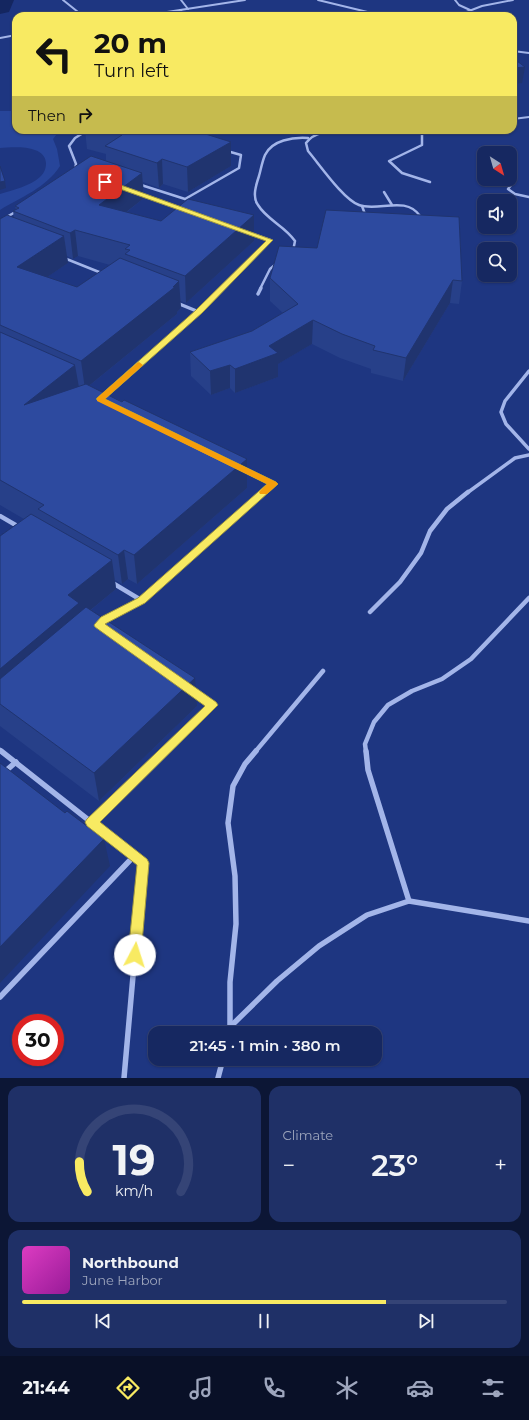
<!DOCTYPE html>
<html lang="en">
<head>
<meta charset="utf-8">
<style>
  :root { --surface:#162861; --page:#1f3067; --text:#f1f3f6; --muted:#9ea6bd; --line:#354476; --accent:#f8ea62 }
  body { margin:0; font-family:Montserrat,sans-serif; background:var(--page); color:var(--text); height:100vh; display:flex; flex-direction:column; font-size:15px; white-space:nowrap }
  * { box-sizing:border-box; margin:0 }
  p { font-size:13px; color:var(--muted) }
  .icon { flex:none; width:22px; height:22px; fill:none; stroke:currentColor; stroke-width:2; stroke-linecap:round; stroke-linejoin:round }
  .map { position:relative; height:1078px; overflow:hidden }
  .sheet { display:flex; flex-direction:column; gap:8px; padding:8px; background:#0c1635; flex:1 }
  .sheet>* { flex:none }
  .hud { position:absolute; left:12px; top:12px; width:505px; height:122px; border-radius:12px; box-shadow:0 1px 3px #0004,0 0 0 1px var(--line); background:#f8ea62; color:#111; overflow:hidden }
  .needle { width:26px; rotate:143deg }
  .tools { position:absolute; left:477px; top:146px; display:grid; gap:8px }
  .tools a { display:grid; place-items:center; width:40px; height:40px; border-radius:8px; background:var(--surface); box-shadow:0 1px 3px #0004,0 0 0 1px var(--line); font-size:20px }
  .speed { position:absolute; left:12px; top:1014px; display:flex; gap:8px; font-size:20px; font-weight:700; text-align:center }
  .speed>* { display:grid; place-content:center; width:52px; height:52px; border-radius:50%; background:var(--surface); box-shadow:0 1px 3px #0004,0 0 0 1px var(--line); line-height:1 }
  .speed .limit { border:6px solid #d22; background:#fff; color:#111 }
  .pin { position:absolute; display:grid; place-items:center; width:34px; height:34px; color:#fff; margin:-17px; border-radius:8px; box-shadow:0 2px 6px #0006 }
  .me { position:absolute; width:44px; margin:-22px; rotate:5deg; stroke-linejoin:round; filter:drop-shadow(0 0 3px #0008) }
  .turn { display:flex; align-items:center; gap:14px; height:84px; padding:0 16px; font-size:18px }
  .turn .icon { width:52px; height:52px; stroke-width:2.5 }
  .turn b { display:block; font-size:28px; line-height:34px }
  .then { display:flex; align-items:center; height:38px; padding:0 16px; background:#0003; gap:8px; font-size:15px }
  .big { font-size:30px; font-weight:600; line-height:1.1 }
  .sheet .widget { flex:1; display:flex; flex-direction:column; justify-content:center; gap:6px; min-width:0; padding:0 14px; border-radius:12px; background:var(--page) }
  .sheet .dial { align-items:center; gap:0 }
  .dial svg { height:104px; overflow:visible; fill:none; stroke:var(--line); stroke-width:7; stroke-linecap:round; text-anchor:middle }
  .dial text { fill:var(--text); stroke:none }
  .song { display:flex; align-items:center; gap:12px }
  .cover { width:48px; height:48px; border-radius:6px; background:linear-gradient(135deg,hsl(310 70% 55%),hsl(300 70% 35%)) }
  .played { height:4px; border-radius:2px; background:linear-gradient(90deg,var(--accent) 75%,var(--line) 75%) }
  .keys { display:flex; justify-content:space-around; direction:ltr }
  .heat { display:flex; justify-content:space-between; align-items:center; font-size:22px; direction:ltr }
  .sheet .tiles { flex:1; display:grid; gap:8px; grid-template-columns:1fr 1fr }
  .widget:last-child { grid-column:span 2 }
  .trip { position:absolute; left:148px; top:1026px; width:234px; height:40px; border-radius:12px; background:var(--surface); box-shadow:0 1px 3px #0004,0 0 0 1px var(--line); font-weight:600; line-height:40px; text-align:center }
  .tab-bar { display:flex; height:64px; justify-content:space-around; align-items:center; background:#091027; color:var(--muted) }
  .tab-bar .icon { width:28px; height:28px }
  .tab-bar .selected { color:var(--accent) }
  .tab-bar b { font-size:18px; color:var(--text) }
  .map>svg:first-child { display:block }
</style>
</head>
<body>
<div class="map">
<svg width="529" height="1078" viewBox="0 0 529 1078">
  <rect width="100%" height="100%" fill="#1e3681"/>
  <!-- green -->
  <path fill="#27459a" d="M0 111H16V130H60L53 139 57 149 60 166C46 188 21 197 0 210V194C13 190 30 186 40 177 44 173 46 169 46 163 45 144 12 147 0 148Z"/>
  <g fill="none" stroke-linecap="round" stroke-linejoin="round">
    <!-- river -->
    <polygon fill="#142660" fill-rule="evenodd" points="0,0 14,0 9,12 0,14"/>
    <!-- minor-far4 -->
    <g stroke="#a3b5e9" stroke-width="2">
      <polyline points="63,0 83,16"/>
      <polyline points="181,0 188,9"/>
      <polyline points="318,0 384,16"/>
      <polyline points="455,0 459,5 470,10"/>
      <polyline points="180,10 187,16"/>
      <polyline points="141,16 245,0"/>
      <polyline points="456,16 482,6 513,0"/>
      <polyline points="0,38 16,35"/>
      <polyline points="513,51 529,53"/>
      <polyline points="513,119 529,117"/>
    </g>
    <!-- minor-far3 -->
    <g stroke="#a3b5e9" stroke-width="2.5">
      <path d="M348 130C333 131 316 130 306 143L308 151C320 165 343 199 359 205 378 212 406 195 420 216L418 220"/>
      <polyline points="422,130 422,145 389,161 402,173 430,182"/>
      <polyline points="75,169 76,164 69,146 75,138 88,130"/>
      <polyline points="138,184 185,199 239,168 241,155 227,151"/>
      <polyline points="512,184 508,189 515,194 529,197"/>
      <polyline points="384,192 392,205"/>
      <polyline points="139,194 182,209"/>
      <polyline points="362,206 366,217"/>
      <polyline points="0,221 17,211"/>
      <path d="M293 251 295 241C285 226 267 220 258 205 252 197 256 185 259 176 261 169 262 162 265 155 272 140 293 137 308 138"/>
      <polyline points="64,258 104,274"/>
      <polyline points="221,289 270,240 250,233"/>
      <polyline points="260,289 270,269 276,264"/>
    </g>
    <!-- minor-far2 -->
    <g stroke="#a3b5e9" stroke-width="3.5">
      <polyline points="258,294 261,288"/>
      <polyline points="177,303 199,312"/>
      <polyline points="529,371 505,401 501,412 506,424 529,449"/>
      <polyline points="103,396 199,312 222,288"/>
      <polyline points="243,469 273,484 262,493"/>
      <polyline points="467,493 515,458 529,455"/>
    </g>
    <!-- minor-far1 -->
    <g stroke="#a3b5e9" stroke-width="4.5">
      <polyline points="0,516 19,527"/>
      <polyline points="111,582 141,600"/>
      <polyline points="370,612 400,582 421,553 430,531 447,509 468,492"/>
      <polyline points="102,622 141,600 263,492"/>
      <polyline points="0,750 2,752"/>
      <polyline points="164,752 212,705 192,691"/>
      <polyline points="255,752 323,671"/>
      <polyline points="366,752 365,744 374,722 388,705 412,691 442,679 471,659 529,598"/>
    </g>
    <!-- minor -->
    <g stroke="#a3b5e9" stroke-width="5.5">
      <polyline points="1,751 143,863 124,1078"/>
      <polyline points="0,776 16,762"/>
      <polyline points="91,822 165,751"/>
      <polyline points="409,901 529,921"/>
      <polyline points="0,997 134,856"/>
      <polyline points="230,1027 230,982 236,924 235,876 228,823 233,786 245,764 256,751"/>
      <polyline points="229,1033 230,1027 277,981 319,946 367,915 409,901 368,770 366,751"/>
      <polyline points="218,1078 223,1059"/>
    </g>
  </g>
  <!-- wall -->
  <g fill="#274089" fill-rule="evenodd">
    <path d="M85 130H200V133L231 142V166L188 192 163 184 159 188 143 182 144 198 127 212 161 221 254 241 186 303 180 301 181 308 177 312V314L89 386 247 459V488L137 584 128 579 122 584 115 580 116 589 91 610 197 706 99 801 0 726V536L24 519 0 505V219L14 218 13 211 16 210 15 206 106 161V154L87 149ZM67 256 73 259 78 256 110 265 77 287 47 277 68 263Z"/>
    <polygon points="317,248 462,281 459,304 450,303 403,381 371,373 371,369 340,358 312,344 278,364 278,377 235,393 230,388 211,395 191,376 190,352 252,331 283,313 270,301 270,278"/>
  </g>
  <!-- shaded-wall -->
  <g fill="#20346f">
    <polygon points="525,67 522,83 513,84 513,68"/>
    <polygon points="231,142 231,166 188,192 187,167"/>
    <polygon points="162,159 163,184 159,188 157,163"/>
    <polygon points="142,173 144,198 102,231 99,205"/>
    <polygon points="5,181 6,188 0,190 0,182"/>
    <polygon points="254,215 254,241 186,303 185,276"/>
    <polygon points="75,230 78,256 73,259 70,233"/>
    <polygon points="64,236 68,263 22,294 17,267"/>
    <polygon points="453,280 450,303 403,381 406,358"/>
    <polygon points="179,281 181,308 177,312 177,314 85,389 81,361"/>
    <polygon points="313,320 312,344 278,364 278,377 235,393 235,369 269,346"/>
    <polygon points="75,365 80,393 24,405"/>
    <polygon points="230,365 230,388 211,395 210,371"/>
    <polygon points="247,459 247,488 137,584 134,555"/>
    <polygon points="124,550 128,579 122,584 118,555"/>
    <polygon points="112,560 116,589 82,617 0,704 0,669 68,595"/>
    <polygon points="195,678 197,706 99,801 94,773"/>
    <polygon points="104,839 110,866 0,983 0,947"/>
  </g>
  <!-- building -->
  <g fill="#2d4a9f" stroke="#20346f">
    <polygon points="513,58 525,67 513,68"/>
    <polygon points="104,130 198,130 196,131 231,142 187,167 162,159 157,163 105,146 122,135"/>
    <polygon points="91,156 142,173 99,205 161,221 188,199 254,215 185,276 125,254 130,250 125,249 130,245 75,230 70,233 13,211 19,208 15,206"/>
    <polygon points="0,166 5,181 0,182"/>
    <polygon points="326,210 459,217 462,281 453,280 406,358 373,350 375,346 342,334 313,320 269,346 278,353 235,369 230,365 210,371 190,352 252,331 298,304 270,278 279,246 317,248"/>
    <polygon points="7,215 64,236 17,267 77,287 120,258 179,281 173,287 175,287 81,361 0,325 0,219"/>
    <polygon points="0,332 75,365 24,405 86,384 122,402 124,400 247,459 134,555 124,550 118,555 38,509 44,505 0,480"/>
    <polygon points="31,514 112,560 68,595 79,603 0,669 0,536"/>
    <polygon points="86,607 195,678 94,773 0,704 0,679"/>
    <polygon points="0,763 65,813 67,811 104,839 0,947"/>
  </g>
  <!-- route -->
  <polygon fill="#f8ea62" stroke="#a19840" points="103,180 107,180 273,240 202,313 105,399 276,482 278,484 145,603 105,624 216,702 218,705 100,822 147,859 149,863 141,955 139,960 135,961 130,960 128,955 137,865 87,826 85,822 87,819 205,706 95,627 94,625 101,617 138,598 267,484 96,399 196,310 266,241 103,183"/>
  <!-- slow -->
  <polygon fill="#f59e0b" points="139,362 143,365 142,366 105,399 276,482 278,484 267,494 260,494 259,492 267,484 97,401 97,398 137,363"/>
</svg>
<div class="tools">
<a><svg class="needle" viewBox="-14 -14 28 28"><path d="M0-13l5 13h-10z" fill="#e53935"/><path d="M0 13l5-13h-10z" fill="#9ea6bd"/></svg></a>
<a><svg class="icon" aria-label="sound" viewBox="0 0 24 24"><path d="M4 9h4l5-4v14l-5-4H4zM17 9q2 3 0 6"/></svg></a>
<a><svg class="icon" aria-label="search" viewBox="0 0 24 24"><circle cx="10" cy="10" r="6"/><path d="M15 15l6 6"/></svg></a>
</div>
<div class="speed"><div class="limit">30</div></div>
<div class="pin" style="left:105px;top:182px;background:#d93025"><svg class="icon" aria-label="arrive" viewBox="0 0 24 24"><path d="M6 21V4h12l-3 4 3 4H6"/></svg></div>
<svg class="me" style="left:135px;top:955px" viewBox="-20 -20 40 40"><circle r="19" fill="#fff"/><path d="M0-13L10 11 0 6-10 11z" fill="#f8ea62"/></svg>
<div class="trip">21:45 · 1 min · 380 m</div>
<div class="hud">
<div class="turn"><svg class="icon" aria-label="left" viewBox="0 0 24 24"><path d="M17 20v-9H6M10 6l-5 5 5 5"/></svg><div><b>20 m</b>Turn left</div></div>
<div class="then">Then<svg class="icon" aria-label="right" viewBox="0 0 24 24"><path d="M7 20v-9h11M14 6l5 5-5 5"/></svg></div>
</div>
</div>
<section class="sheet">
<div class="tiles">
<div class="widget dial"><svg viewBox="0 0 100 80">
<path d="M14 69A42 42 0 1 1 86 69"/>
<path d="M14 69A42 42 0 0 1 8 46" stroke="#f8ea62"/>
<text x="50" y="56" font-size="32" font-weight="700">19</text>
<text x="50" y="72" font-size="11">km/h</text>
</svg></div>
<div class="widget"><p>Climate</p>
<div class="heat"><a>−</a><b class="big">23°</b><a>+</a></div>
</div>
<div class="widget">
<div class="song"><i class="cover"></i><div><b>Northbound</b><p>June Harbor</p></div></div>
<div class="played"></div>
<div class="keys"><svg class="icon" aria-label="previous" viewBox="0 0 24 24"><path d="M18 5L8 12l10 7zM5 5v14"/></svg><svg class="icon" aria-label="pause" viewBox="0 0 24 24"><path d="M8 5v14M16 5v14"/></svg><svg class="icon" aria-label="next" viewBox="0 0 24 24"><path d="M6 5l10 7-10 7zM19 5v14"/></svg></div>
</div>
</div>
</section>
<nav class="tab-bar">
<b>21:44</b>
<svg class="icon selected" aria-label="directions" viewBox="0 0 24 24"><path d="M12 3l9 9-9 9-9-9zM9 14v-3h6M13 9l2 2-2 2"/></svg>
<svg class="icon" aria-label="music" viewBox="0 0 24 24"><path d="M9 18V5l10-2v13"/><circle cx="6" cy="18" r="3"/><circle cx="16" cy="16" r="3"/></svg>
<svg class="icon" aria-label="phone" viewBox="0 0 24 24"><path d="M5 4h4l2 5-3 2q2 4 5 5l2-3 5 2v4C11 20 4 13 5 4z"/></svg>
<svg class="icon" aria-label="climate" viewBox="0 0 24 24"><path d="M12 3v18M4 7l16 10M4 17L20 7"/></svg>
<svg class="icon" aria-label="car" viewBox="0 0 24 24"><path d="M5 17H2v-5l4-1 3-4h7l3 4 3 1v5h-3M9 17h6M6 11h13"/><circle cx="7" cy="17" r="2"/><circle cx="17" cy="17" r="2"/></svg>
<svg class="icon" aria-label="filters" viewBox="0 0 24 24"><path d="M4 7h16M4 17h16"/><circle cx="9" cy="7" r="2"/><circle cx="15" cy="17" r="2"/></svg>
</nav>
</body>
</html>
